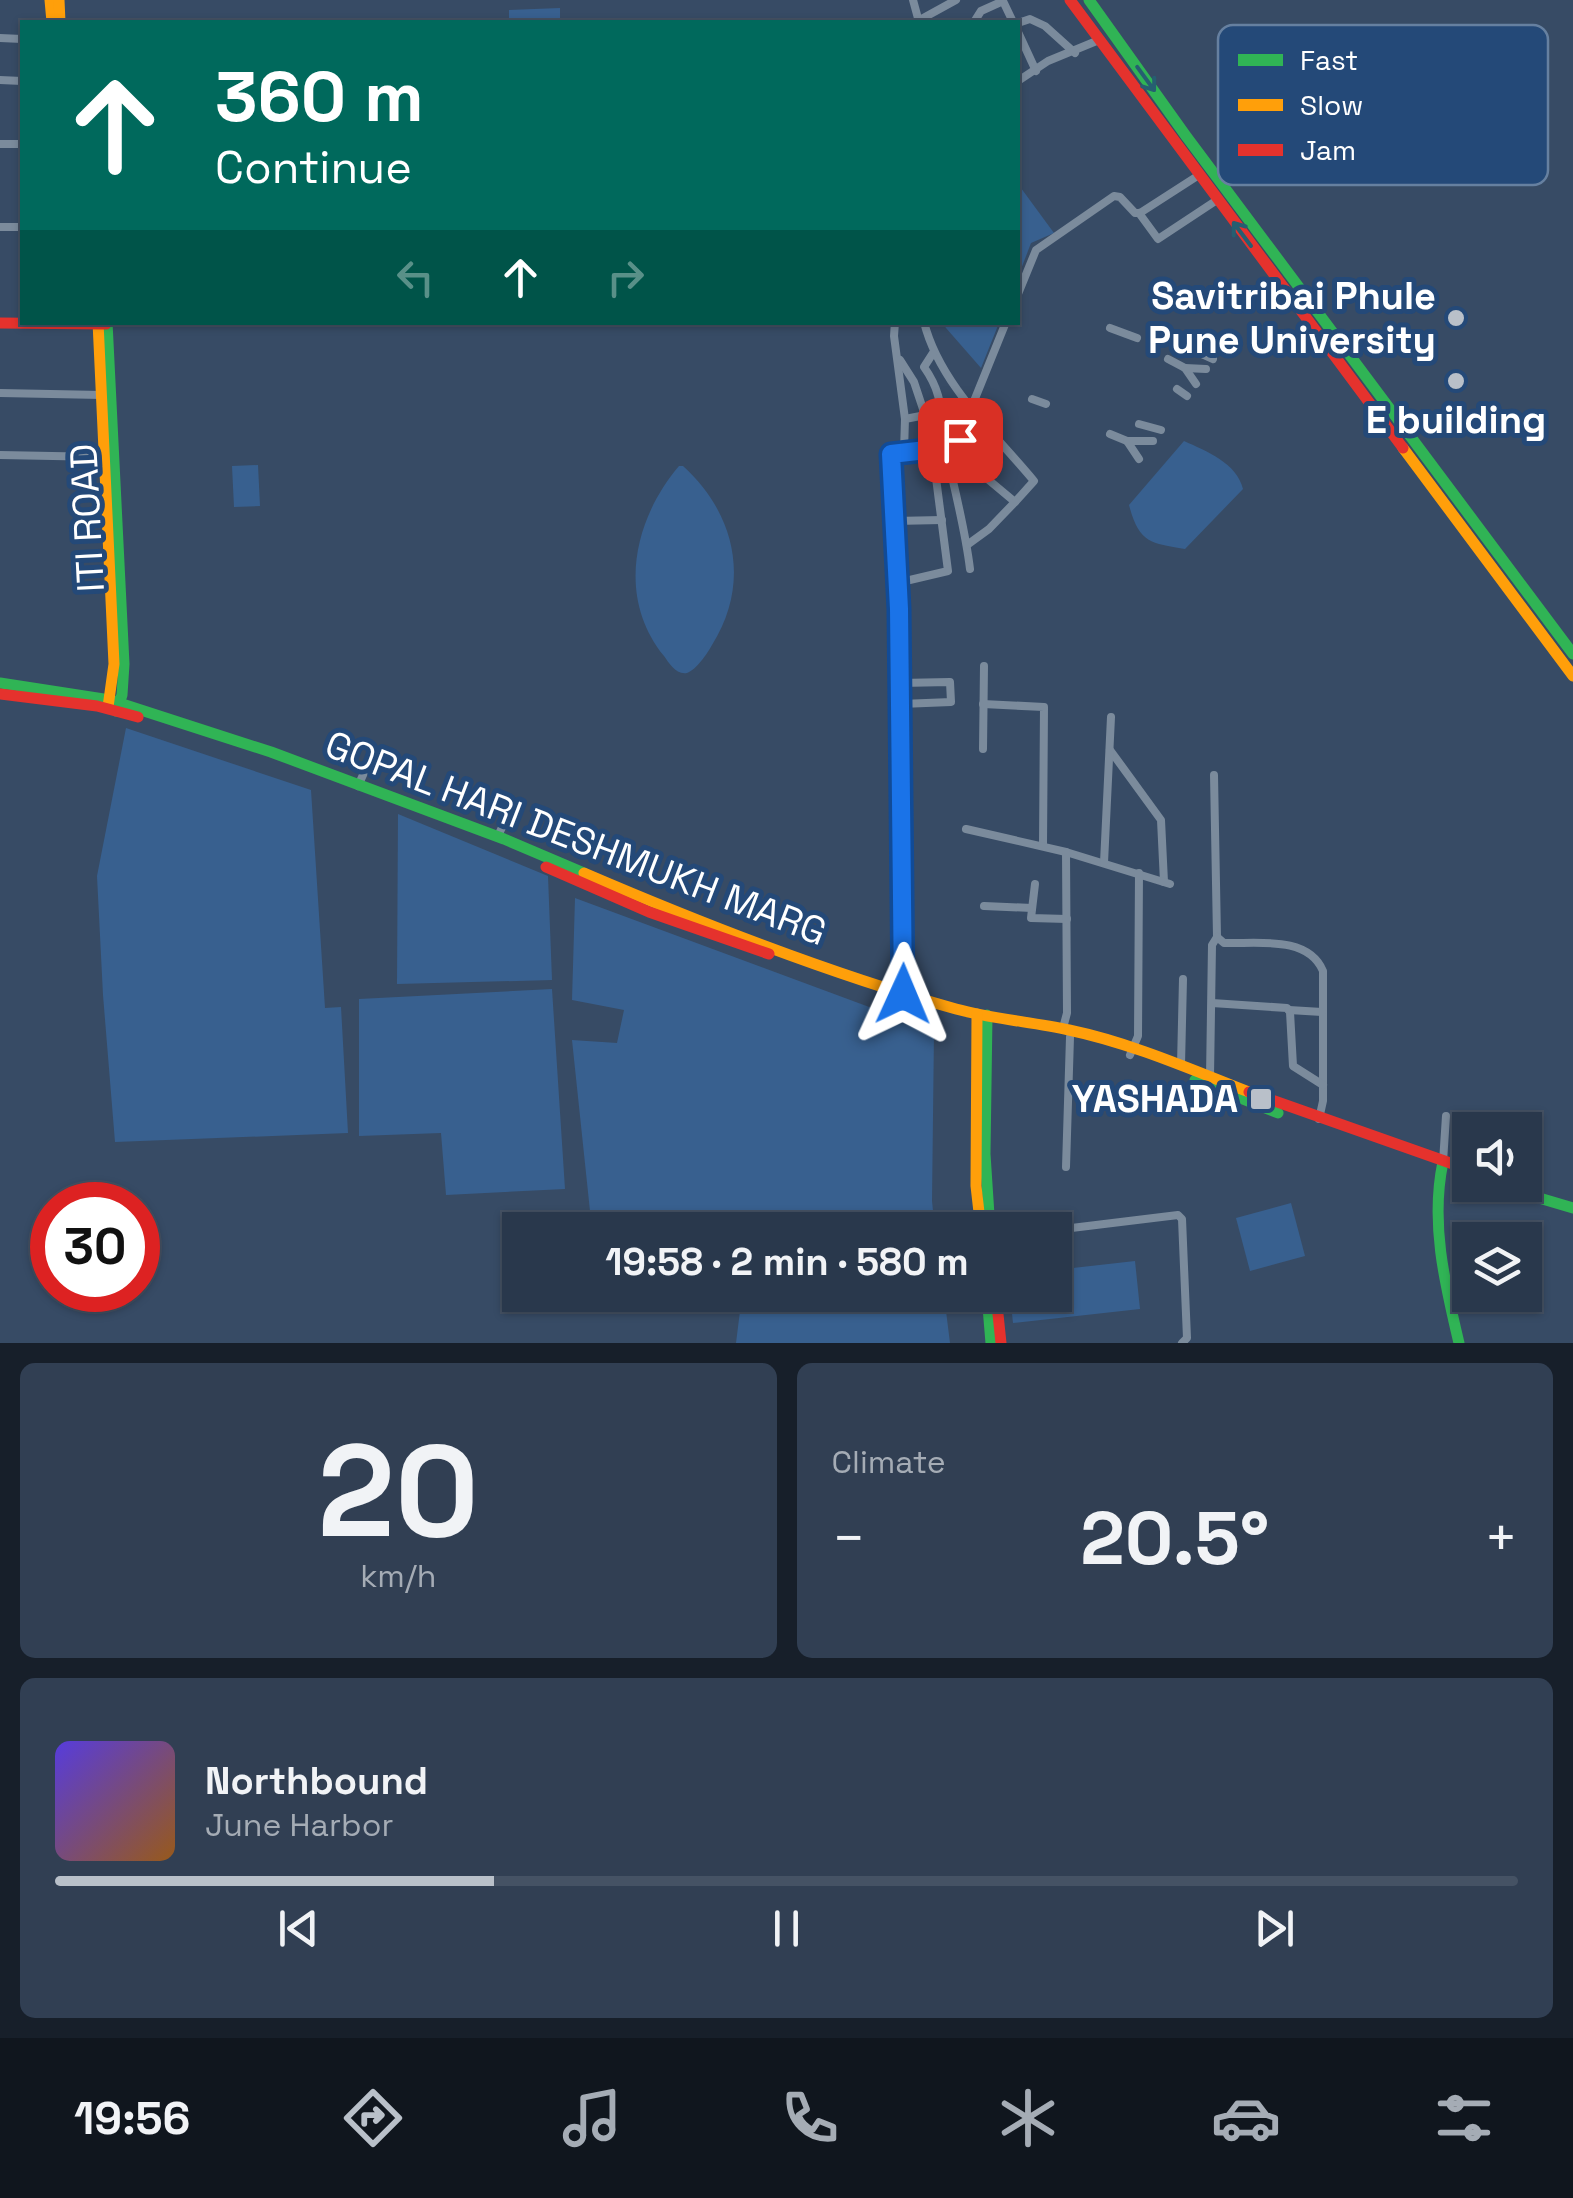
<!DOCTYPE html>
<html lang="en">
<head>
<meta charset="utf-8">
<style>
  :root { --surface:#29384c; --page:#313f53; --text:#f1f3f6; --muted:#a5acb5; --line:#455264; --accent:#b9c0c9 }
  body { margin:0; font-family:"Space Grotesk",sans-serif; background:var(--page); color:var(--text); height:100vh; display:flex; flex-direction:column; font-size:38px; white-space:nowrap }
  * { box-sizing:border-box; margin:0 }
  p { font-size:32px; color:var(--muted) }
  .icon { flex:none; width:55px; height:55px; fill:none; stroke:currentColor; stroke-width:2; stroke-linecap:round; stroke-linejoin:round }
  .map { position:relative; height:1343px; overflow:hidden }
  .sheet { display:flex; flex-direction:column; gap:20px; padding:20px; background:#171f2a; flex:1 }
  .sheet>* { flex:none }
  .top-card { position:absolute; left:20px; top:20px; width:1000px; height:305px; border-radius:0px; box-shadow:0 2px 8px #0004,0 0 0 2px var(--line); background:#00695c; color:#fff; overflow:hidden }
  .fabs { position:absolute; left:1452px; top:1112px; display:grid; gap:20px }
  .fabs a { display:grid; place-items:center; width:90px; height:90px; border-radius:0px; background:var(--surface); box-shadow:0 2px 8px #0004,0 0 0 2px var(--line); font-size:50px }
  .speed { position:absolute; left:30px; top:1182px; display:flex; gap:20px; font-size:50px; font-weight:700; text-align:center }
  .speed>* { display:grid; place-content:center; width:130px; height:130px; border-radius:50%; background:var(--surface); box-shadow:0 2px 8px #0004,0 0 0 2px var(--line); line-height:1 }
  .speed .limit { border:15px solid #d22; background:#fff; color:#111 }
  .pin { position:absolute; display:grid; place-items:center; width:85px; height:85px; color:#fff; margin:-42px; border-radius:20px; box-shadow:0 5px 15px #0006 }
  .me { position:absolute; width:110px; margin:-55px; rotate:1deg; stroke-linejoin:round; filter:drop-shadow(0 0 8px #0008) }
  .turn { display:flex; align-items:center; gap:35px; height:210px; padding:0 30px; font-size:45px }
  .turn .icon { width:130px; height:130px; stroke-width:2.5 }
  .turn b { display:block; font-size:70px; line-height:85px }
  .lanes { display:flex; align-items:center; height:95px; padding:0 30px; background:#0003; justify-content:center; gap:50px; direction:ltr }
  .lanes .off { opacity:.35 }
  .big { font-size:75px; font-weight:700; line-height:1.1 }
  .sheet .tile { flex:1; display:flex; flex-direction:column; justify-content:center; gap:15px; min-width:0; padding:0 35px; border-radius:15px; background:var(--page) }
  .sheet .dial { align-items:center; gap:0 }
  .dial b { font-size:130px; line-height:1 }
  .song { display:flex; align-items:center; gap:30px }
  .cover { width:120px; height:120px; border-radius:15px; background:linear-gradient(135deg,hsl(250 70% 55%),hsl(30 70% 35%)) }
  .played { height:10px; border-radius:5px; background:linear-gradient(90deg,var(--accent) 30%,var(--line) 30%) }
  .keys { display:flex; justify-content:space-around; direction:ltr }
  .heat { display:flex; justify-content:space-between; align-items:center; font-size:55px; direction:ltr }
  .sheet .tiles { flex:1; display:grid; gap:20px; grid-template-columns:1fr 1fr }
  .tile:last-child { grid-column:span 2 }
  .trip { position:absolute; left:502px; top:1212px; width:570px; height:100px; border-radius:0px; background:var(--surface); box-shadow:0 2px 8px #0004,0 0 0 2px var(--line); font-weight:700; line-height:100px; text-align:center }
  .tabs { display:flex; height:160px; justify-content:space-around; align-items:center; background:#10161e; color:var(--muted) }
  .tabs .icon { width:70px; height:70px }
  .tabs .selected { color:var(--accent) }
  .tabs b { font-size:45px; color:var(--text) }
  .map>svg:first-child { display:block }
</style>
</head>
<body>
<div class="map">
<svg width="1573" height="1343" viewBox="0 0 1573 1343">
  <rect width="100%" height="100%" fill="#374b65"/>
  <!-- green -->
  <g fill="#38608f">
    <polygon points="560,8 560,22 509,22 509,10"/>
    <polygon points="1018,184 1054,233 1031,243 1018,277"/>
    <polygon points="943,323 999,323 981,368 946,328"/>
    <path d="M1184 441C1206 451 1237 463 1243 489L1185 549C1150 543 1139 543 1129 505Z"/>
    <polygon points="258,465 260,506 234,507 232,466"/>
    <path d="M679 466H683C736 514 751 583 712 645 707 654 696 670 687 673 676 675 669 663 664 656 616 597 634 519 679 466Z"/>
    <polygon points="126,728 311,790 325,1008 341,1007 348,1133 115,1142 103,995 97,876"/>
    <polygon points="398,814 548,876 552,980 397,984"/>
    <polygon points="575,898 934,1031 932,1201 935,1230 592,1230 572,1040 617,1043 624,1010 572,1000"/>
    <polygon points="552,989 565,1189 446,1195 441,1133 359,1136 359,999"/>
    <polygon points="1291,1203 1305,1256 1250,1271 1236,1218"/>
    <polygon points="1135,1261 1140,1309 1013,1323 1010,1295 1055,1295 1055,1270"/>
    <polygon points="742,1295 944,1295 950,1343 736,1343"/>
  </g>
  <g fill="none" stroke-linecap="round" stroke-linejoin="round">
    <!-- street -->
    <g stroke="#7b8b9c" stroke-width="8">
      <polyline points="913,0 919,22"/>
      <polyline points="916,22 956,0"/>
      <polyline points="974,22 981,11 1003,1 1013,22"/>
      <polyline points="1018,23 1030,19 1045,26 1075,53"/>
      <polyline points="1018,32 1036,71"/>
      <polyline points="0,38 22,39"/>
      <polyline points="0,80 22,81"/>
      <polyline points="1018,81 1048,61 1099,40"/>
      <polyline points="0,144 22,144"/>
      <polyline points="1139,213 1158,239 1217,200"/>
      <polyline points="0,227 22,227"/>
      <polyline points="1018,294 1036,250 1114,196 1120,197 1135,213 1140,213 1199,175"/>
      <polyline points="895,322 894,336 905,419"/>
      <path d="M924 322C939 383 995 434 1034 481L1015 502 948 446"/>
      <polyline points="1110,328 1137,338"/>
      <polyline points="1193,350 1213,359"/>
      <path d="M933 353 924 367C946 398 939 417 946 451 955 491 965 528 970 569"/>
      <polyline points="1168,359 1185,368 1196,384"/>
      <polyline points="900,360 914,382 925,415"/>
      <polyline points="1185,368 1206,369"/>
      <polyline points="1177,389 1187,396"/>
      <polyline points="0,393 102,395"/>
      <polyline points="1032,399 1046,404"/>
      <polyline points="1139,424 1161,430"/>
      <polyline points="989,428 944,448 904,452 905,419 972,406 1006,322"/>
      <polyline points="1110,434 1127,441 1139,459"/>
      <polyline points="1127,441 1153,441"/>
      <polyline points="0,455 105,457"/>
      <polyline points="894,521 942,520"/>
      <polyline points="967,545 989,529 1015,502"/>
      <polyline points="897,583 948,571 936,478"/>
      <polyline points="900,683 950,682 951,702 901,704"/>
      <polyline points="983,704 1044,707 1043,846"/>
      <polyline points="983,749 984,666"/>
      <polyline points="1110,750 1161,820 1164,882"/>
      <path d="M1214 775 1217 937 1224 943C1257 944 1308 935 1323 971V1101L1319 1119"/>
      <polyline points="358,786 367,766"/>
      <polyline points="966,829 1066,852 1170,884"/>
      <polyline points="498,836 510,810"/>
      <polyline points="1104,863 1111,717"/>
      <polyline points="1035,884 1031,918 1067,919"/>
      <polyline points="984,906 1032,908"/>
      <polyline points="903,993 899,609 891,453 904,452"/>
      <polyline points="1212,1003 1287,1008 1290,1012 1293,1066 1323,1085"/>
      <polyline points="1289,1010 1322,1012"/>
      <polyline points="1063,1028 1067,1013 1066,852"/>
      <polyline points="1130,1055 1138,1036 1139,873"/>
      <polyline points="1181,1065 1183,979"/>
      <polyline points="1210,1077 1212,945 1217,937"/>
      <polyline points="1443,1162 1446,1116"/>
      <polyline points="1066,1167 1070,1037"/>
      <polyline points="1055,1230 1178,1215 1182,1219 1187,1338 1182,1343"/>
    </g>
    <!-- fast -->
    <g stroke="#30b455" stroke-width="11">
      <polyline points="1089,0 1186,136 1573,654"/>
      <polyline points="107,322 124,664 122,695 116,711"/>
      <polyline points="0,683 110,700 271,752 504,839 584,873"/>
      <polyline points="987,1015 985,1154 990,1230"/>
      <polyline points="1195,1080 1278,1113"/>
      <path d="M1443 1162C1430 1223 1445 1284 1459 1343"/>
      <polyline points="1495,1185 1573,1208"/>
      <polyline points="987,1295 991,1343"/>
    </g>
    <!-- slow -->
    <g stroke="#ff9f0a" stroke-width="11">
      <polyline points="50,0 52,22"/>
      <polyline points="59,0 60,22"/>
      <polyline points="98,322 114,664 108,707"/>
      <polyline points="1403,448 1573,676"/>
      <path d="M584 873C705 925 830 974 956 1009 993 1019 1032 1022 1069 1030 1131 1043 1190 1069 1249 1092"/>
      <polyline points="977,1014 976,1186 981,1230"/>
    </g>
    <!-- jam -->
    <g stroke="#e5322d" stroke-width="11">
      <polyline points="1070,0 1403,448"/>
      <polyline points="0,323 106,324"/>
      <polyline points="0,694 97,706 138,717"/>
      <polyline points="546,867 649,912 769,954"/>
      <polyline points="1249,1092 1470,1170"/>
      <polyline points="996,1295 1001,1343"/>
    </g>
  </g>
  <!-- one-way arrows -->
  <defs><path id="oneway-shaft" d="M-6 0H5M1.5-3L5.5 0L1.5 3" fill="none" stroke-width="1.6" stroke-linecap="round" stroke-linejoin="round" transform="scale(2.5)"/></defs>
  <g stroke="#265e71">
    <use href="#oneway-shaft" transform="translate(1146 79) rotate(54)"/>
    <use href="#oneway-shaft" transform="translate(1242 234) rotate(-127)"/>
  </g>
  <g fill="none" stroke-linecap="round" stroke-linejoin="round">
    <defs>
      <polyline id="route" points="903,994 899,609 891,454 944,448 960,440"/>
    </defs>
    <!-- route casing -->
    <use href="#route" stroke="#114b97" stroke-width="25"/>
    <!-- route -->
    <use href="#route" stroke="#1a73e8" stroke-width="18"/>
  </g>
  <!-- markers -->
  <g fill="#b9c0c9" stroke="#244978" stroke-width="4">
    <circle cx="1456" cy="318" r="10"/>
    <circle cx="1456" cy="381" r="10"/>
    <rect x="1249" y="1087" width="24" height="24" rx="5"/>
  </g>
  <g text-anchor="middle" dominant-baseline="central" stroke-width="10" stroke-linejoin="round" paint-order="stroke">
    <!-- poi labels -->
    <g font-size="38" font-weight="bold" fill="#fff" stroke="#244978" text-anchor="end">
      <text x="1436" y="296">Savitribai Phule<tspan x="1436" dy="44">Pune University</tspan></text>
      <text x="1456" y="420" text-anchor="middle">E building</text>
      <text x="1238" y="1099">YASHADA</text>
    </g>
    <!-- street labels -->
    <g font-size="38" fill="#fff" stroke="#244978">
      <text transform="translate(87 518) rotate(-93)">ITI ROAD</text>
      <text transform="translate(576 838) rotate(21)">GOPAL HARI DESHMUKH MARG</text>
    </g>
  </g>
  <!-- legend -->
  <rect x="1218" y="25" width="330" height="160" rx="15" fill="#244978" stroke="#6680a0" stroke-width="2.5"/>
  <rect x="1238" y="54" width="45" height="12" fill="#30b455"/>
  <rect x="1238" y="99" width="45" height="12" fill="#ff9f0a"/>
  <rect x="1238" y="144" width="45" height="12" fill="#e5322d"/>
  <g font-size="28" fill="#fff">
    <text x="1300" y="70">Fast</text>
    <text x="1300" y="115">Slow</text>
    <text x="1300" y="160">Jam</text>
  </g>
</svg>
<div class="fabs">
<a><svg class="icon" aria-label="sound" viewBox="0 0 24 24"><path d="M4 9h4l5-4v14l-5-4H4zM17 9q2 3 0 6"/></svg></a>
<a><svg class="icon" aria-label="layers" viewBox="0 0 24 24"><path d="M12 4l9 5-9 5-9-5zM3 14l9 5 9-5"/></svg></a>
</div>
<div class="speed"><div class="limit">30</div></div>
<div class="pin" style="left:960px;top:440px;background:#d93025"><svg class="icon" aria-label="arrive" viewBox="0 0 24 24"><path d="M6 21V4h12l-3 4 3 4H6"/></svg></div>
<svg class="me" style="left:903px;top:994px" viewBox="-20 -20 40 40"><path d="M0-17L14 15 0 8-14 15z" fill="#1a73e8" stroke="#fff" stroke-width="4"/></svg>
<div class="trip">19:58 · 2 min · 580 m</div>
<div class="top-card">
<div class="turn"><svg class="icon" aria-label="ahead" viewBox="0 0 24 24"><path d="M12 20V5M6 11l6-6 6 6"/></svg><div><b>360 m</b>Continue</div></div>
<div class="lanes"><svg class="icon off" aria-label="left" viewBox="0 0 24 24"><path d="M17 20v-9H6M10 6l-5 5 5 5"/></svg><svg class="icon" aria-label="ahead" viewBox="0 0 24 24"><path d="M12 20V5M6 11l6-6 6 6"/></svg><svg class="icon off" aria-label="right" viewBox="0 0 24 24"><path d="M7 20v-9h11M14 6l5 5-5 5"/></svg></div>
</div>
</div>
<section class="sheet">
<div class="tiles">
<div class="tile dial"><b>20</b><p>km/h</p></div>
<div class="tile"><p>Climate</p>
<div class="heat"><a>−</a><b class="big">20.5°</b><a>+</a></div>
</div>
<div class="tile">
<div class="song"><i class="cover"></i><div><b>Northbound</b><p>June Harbor</p></div></div>
<div class="played"></div>
<div class="keys"><svg class="icon" aria-label="previous" viewBox="0 0 24 24"><path d="M18 5L8 12l10 7zM5 5v14"/></svg><svg class="icon" aria-label="pause" viewBox="0 0 24 24"><path d="M8 5v14M16 5v14"/></svg><svg class="icon" aria-label="next" viewBox="0 0 24 24"><path d="M6 5l10 7-10 7zM19 5v14"/></svg></div>
</div>
</div>
</section>
<nav class="tabs">
<b>19:56</b>
<svg class="icon selected" aria-label="directions" viewBox="0 0 24 24"><path d="M12 3l9 9-9 9-9-9zM9 14v-3h6M13 9l2 2-2 2"/></svg>
<svg class="icon" aria-label="music" viewBox="0 0 24 24"><path d="M9 18V5l10-2v13"/><circle cx="6" cy="18" r="3"/><circle cx="16" cy="16" r="3"/></svg>
<svg class="icon" aria-label="phone" viewBox="0 0 24 24"><path d="M5 4h4l2 5-3 2q2 4 5 5l2-3 5 2v4C11 20 4 13 5 4z"/></svg>
<svg class="icon" aria-label="climate" viewBox="0 0 24 24"><path d="M12 3v18M4 7l16 10M4 17L20 7"/></svg>
<svg class="icon" aria-label="car" viewBox="0 0 24 24"><path d="M5 17H2v-5l4-1 3-4h7l3 4 3 1v5h-3M9 17h6M6 11h13"/><circle cx="7" cy="17" r="2"/><circle cx="17" cy="17" r="2"/></svg>
<svg class="icon" aria-label="filters" viewBox="0 0 24 24"><path d="M4 7h16M4 17h16"/><circle cx="9" cy="7" r="2"/><circle cx="15" cy="17" r="2"/></svg>
</nav>
</body>
</html>
